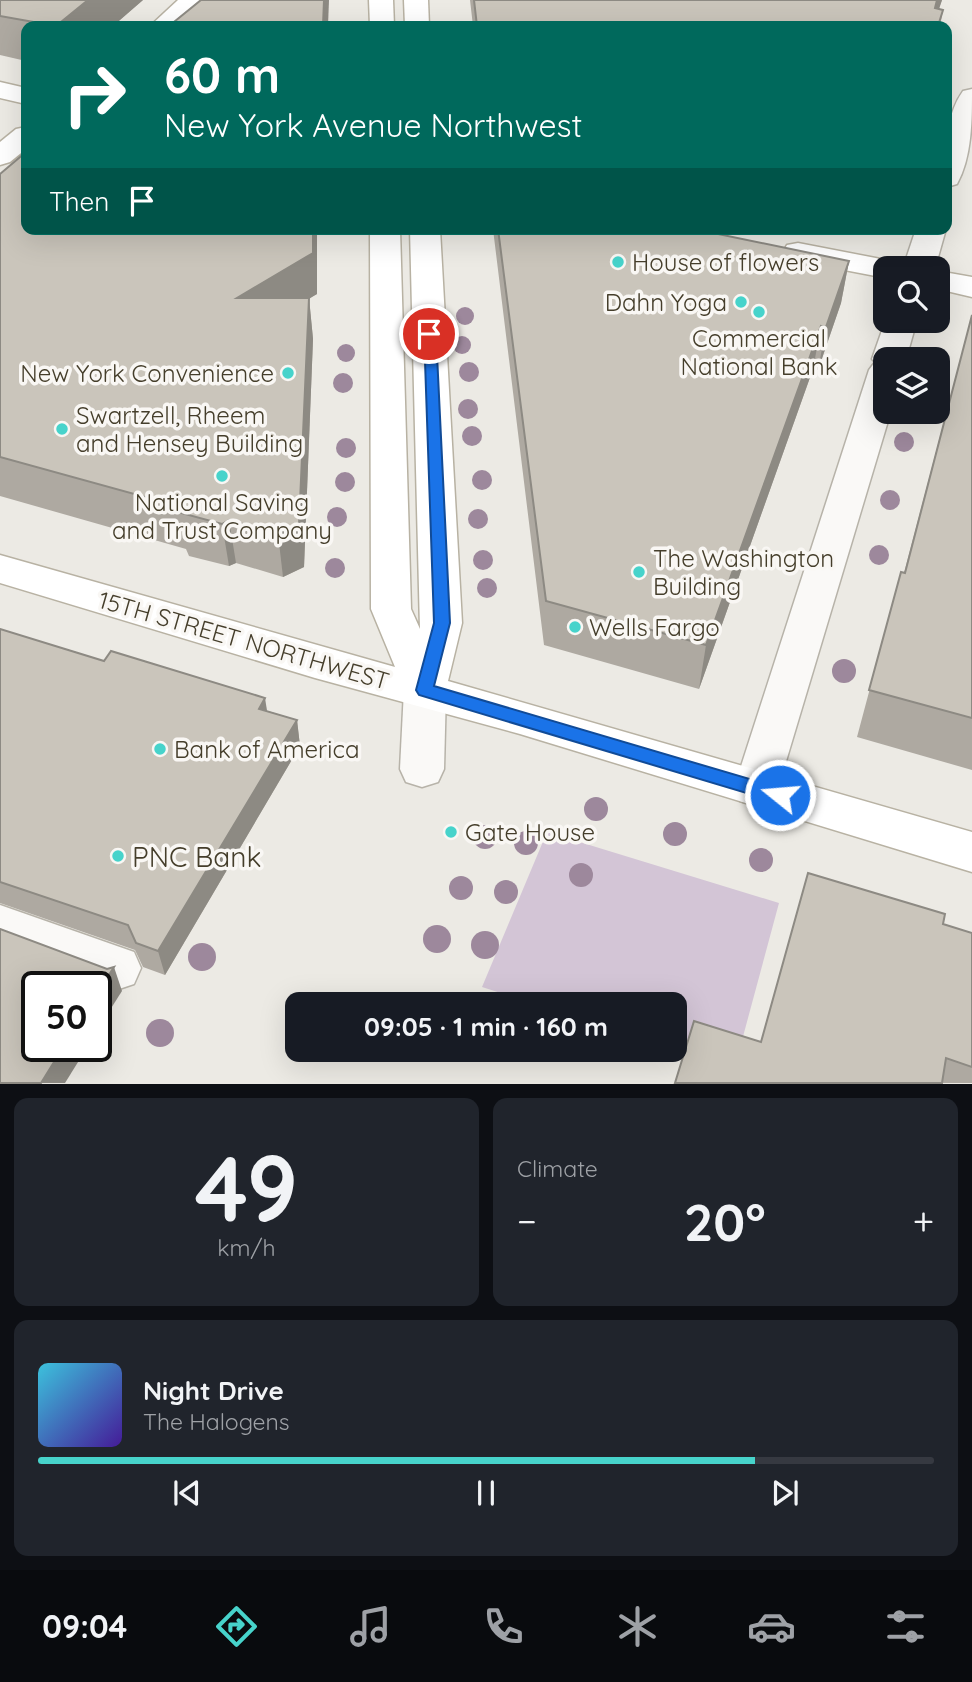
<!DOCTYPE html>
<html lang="en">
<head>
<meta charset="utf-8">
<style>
  :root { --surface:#171b24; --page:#20242c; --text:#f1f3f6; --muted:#9ea1a6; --line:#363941; --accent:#47d3cb }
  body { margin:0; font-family:Quicksand,sans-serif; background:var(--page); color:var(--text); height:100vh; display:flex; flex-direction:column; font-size:26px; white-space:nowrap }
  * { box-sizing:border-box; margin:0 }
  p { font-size:23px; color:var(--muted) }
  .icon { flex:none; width:38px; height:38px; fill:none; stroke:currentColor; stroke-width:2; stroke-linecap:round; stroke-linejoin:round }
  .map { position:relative; height:1084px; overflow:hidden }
  .drawer { display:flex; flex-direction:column; gap:14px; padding:14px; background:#0d0f14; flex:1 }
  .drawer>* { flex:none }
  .banner { position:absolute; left:21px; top:21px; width:931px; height:214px; border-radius:14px; box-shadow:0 7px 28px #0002; background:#00695c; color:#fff; overflow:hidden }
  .tools { position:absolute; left:873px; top:256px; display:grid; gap:14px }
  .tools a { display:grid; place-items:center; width:77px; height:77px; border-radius:14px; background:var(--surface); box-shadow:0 7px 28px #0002; font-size:35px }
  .speed { position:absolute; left:21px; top:971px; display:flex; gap:14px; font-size:35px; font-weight:700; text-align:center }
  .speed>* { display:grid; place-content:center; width:91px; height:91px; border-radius:50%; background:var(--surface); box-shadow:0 7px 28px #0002; line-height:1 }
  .speed .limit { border:4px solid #111; border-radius:10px; background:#fff; color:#111 }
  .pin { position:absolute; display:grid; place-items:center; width:60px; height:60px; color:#fff; margin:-30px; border:4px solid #fff; border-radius:50%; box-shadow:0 2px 7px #0007 }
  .me { position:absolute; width:77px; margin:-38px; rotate:287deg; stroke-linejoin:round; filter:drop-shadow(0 0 5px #0008) }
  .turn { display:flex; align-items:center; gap:24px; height:147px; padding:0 28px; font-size:32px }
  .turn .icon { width:91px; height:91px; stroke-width:2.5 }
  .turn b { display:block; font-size:49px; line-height:60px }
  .then { display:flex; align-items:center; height:66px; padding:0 28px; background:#0003; gap:14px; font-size:26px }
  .big { font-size:52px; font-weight:700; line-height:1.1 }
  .drawer .tile { flex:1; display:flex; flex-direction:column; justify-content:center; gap:10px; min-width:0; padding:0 24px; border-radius:14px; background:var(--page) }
  .drawer .dial { align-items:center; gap:0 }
  .dial b { font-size:91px; line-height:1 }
  .song { display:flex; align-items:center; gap:21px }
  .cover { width:84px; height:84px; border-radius:10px; background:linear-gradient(135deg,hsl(190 70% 55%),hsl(260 70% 35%)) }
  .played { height:7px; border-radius:4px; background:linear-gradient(90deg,var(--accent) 80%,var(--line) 80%) }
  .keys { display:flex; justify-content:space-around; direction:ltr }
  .heat { display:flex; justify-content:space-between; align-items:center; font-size:38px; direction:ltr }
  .drawer .tiles { flex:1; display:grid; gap:14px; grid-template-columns:1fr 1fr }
  .tile:last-child { grid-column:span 2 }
  .trip { position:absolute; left:285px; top:992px; width:402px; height:70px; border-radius:14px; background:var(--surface); box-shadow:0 7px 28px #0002; font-weight:700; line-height:70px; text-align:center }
  .tabs { display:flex; height:112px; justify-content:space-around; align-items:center; background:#090b0e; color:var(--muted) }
  .tabs .icon { width:49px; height:49px }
  .tabs .active { color:var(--accent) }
  .tabs b { font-size:32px; color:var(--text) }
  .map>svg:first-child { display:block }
</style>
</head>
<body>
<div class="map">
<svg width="972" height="1084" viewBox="0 0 972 1084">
  <rect width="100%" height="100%" fill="#eceae4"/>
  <!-- green -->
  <polygon fill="#d3c5d6" points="547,832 779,903 734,1070 672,1050 676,1050 676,1004 593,1004 579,999 577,1004 535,1004 482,987"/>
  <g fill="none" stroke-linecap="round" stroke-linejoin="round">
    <defs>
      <g id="minor">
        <path d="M972 89C972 120 972 157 957 184L947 187C947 155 943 119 963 91Z"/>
        <polygon points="916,229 946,229 935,268 903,268"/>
        <polygon points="886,319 917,320 906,359 886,359 886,411 891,411 778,788 772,801 756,806 740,801 734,788 869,370 875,362 872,359"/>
        <polygon points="425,674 440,679 446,690 444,769 438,782 422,787 406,782 400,769 404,690 410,679"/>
        <polygon points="0,905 134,952 141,968 134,984 116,990 0,947"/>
      </g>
      <g id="major">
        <polygon points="178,0 205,0 177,26 150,26"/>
        <polygon points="369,0 393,0 394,26 370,26"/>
        <polygon points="404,0 428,0 429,26 405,26"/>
        <polygon points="0,82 26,88 26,104 0,98"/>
        <polygon points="26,127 26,149 10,162 0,165 0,142 16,129"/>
        <polygon points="370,229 400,229 411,609 420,629 410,229 440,229 462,623 448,681 972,832 972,872 520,734 315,678 0,583 0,555 395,667 371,609"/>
        <polygon points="798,243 886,260 897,262 901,268 886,268 886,278 787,259 783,252 787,245"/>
        <polygon points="938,271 972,277 972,297 938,289"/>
      </g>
    </defs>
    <!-- minor casing -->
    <use href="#minor" stroke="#b7b3a9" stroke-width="3"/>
    <!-- major casing -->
    <use href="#major" stroke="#b8b2a3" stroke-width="3"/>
    <!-- minor -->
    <use href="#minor" fill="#faf9f7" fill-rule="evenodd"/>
    <!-- major -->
    <use href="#major" fill="#fff" fill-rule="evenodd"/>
  </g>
  <!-- trees -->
  <g fill="#9d889c">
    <circle cx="465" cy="316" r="9"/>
    <circle cx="462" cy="345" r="9"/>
    <circle cx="346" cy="353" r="9"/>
    <circle cx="469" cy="372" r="10"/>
    <circle cx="343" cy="383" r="10"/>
    <circle cx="468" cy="409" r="10"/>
    <circle cx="472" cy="436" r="10"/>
    <circle cx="904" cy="442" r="10"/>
    <circle cx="346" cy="448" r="10"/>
    <circle cx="482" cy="480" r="10"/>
    <circle cx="345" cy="482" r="10"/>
    <circle cx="890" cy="500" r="10"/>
    <circle cx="337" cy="517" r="10"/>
    <circle cx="478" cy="519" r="10"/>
    <circle cx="879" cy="555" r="10"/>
    <circle cx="483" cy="560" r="10"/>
    <circle cx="335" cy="568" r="10"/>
    <circle cx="487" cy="588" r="10"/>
    <circle cx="844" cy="671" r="12"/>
    <circle cx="596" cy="809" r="12"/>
    <circle cx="675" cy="834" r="12"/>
    <circle cx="485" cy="837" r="12"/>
    <circle cx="526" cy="843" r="12"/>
    <circle cx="761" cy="860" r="12"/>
    <circle cx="581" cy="875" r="12"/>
    <circle cx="461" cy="888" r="12"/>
    <circle cx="506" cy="892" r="12"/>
    <circle cx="437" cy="939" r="14"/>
    <circle cx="485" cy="945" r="14"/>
    <circle cx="202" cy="957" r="14"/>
    <circle cx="160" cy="1033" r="14"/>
  </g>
  <!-- wall -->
  <g fill="#aea9a1">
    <polygon points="0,0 143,0 113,26 26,26 26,61 0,55"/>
    <polygon points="470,0 942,0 939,9 943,10 940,26 473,26"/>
    <polygon points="0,174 26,229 317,229 317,294 309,298 313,339 304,567 283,577 236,563 229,566 189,556 186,549 0,496"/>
    <polygon points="493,229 694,229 849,261 841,303 818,370 813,369 699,689 544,645"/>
    <polygon points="972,315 972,770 857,737 901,572 904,573"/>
    <polygon points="0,629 297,720 300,746 165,975 143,967 135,950 0,903"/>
    <polygon points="943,924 972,933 972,1083 675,1083 761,1042"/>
  </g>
  <!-- shaded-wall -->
  <g fill="#8d8a83">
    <polygon points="88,0 143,0 113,26 56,26"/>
    <polygon points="324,0 329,0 328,26 323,26"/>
    <polygon points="937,0 942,0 933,26 935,8"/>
    <polygon points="313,229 317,229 317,294 243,339 237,298"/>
    <polygon points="849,261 841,303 818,370 826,327"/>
    <polygon points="309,298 313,339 304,567 283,577 278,534"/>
    <polygon points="821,326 813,369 699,689 706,645"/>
    <polygon points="229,520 236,563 229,566 222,524"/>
    <polygon points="265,698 269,723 259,709"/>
    <polygon points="297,720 300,746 165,975 158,951"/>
    <polygon points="114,967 122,991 96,1032 96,995"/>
    <polygon points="64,1046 88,1046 65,1083 41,1083"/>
  </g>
  <!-- building -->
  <g fill="#cac5bb" stroke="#8d8a83" stroke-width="2">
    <polygon points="0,0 88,0 56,26 0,16"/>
    <polygon points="201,0 324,0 323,26 169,26"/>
    <polygon points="474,0 937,0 935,8 943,10 938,26 477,26"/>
    <polygon points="26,152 26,229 313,229 313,253 237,298 309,298 299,525 278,534 229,520 222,524 181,513 178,506 0,457 0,174"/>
    <polygon points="498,229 694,229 849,261 826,327 821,326 706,645 546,601"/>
    <polygon points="972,315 972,718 869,690 901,572 905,573"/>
    <polygon points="0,629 104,661 111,651 265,698 259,709 297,720 158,951 136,943 128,925 0,882"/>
    <polygon points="808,873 945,914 943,924 972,933 972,1067 946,1058 942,1083 675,1083 694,1021 761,1042"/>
    <polygon points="0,929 107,969 114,967 96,995 96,987 37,987 37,1046 64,1046 41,1083 0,1083"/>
  </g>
  <!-- route -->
  <polygon fill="#1a73e8" stroke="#114b97" stroke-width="2" points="424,332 436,334 450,623 434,686 780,788 789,795 786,801 780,803 419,695 416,690 434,623"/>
  <!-- markers -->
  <g fill="#47d3cb" stroke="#f9f7f4" stroke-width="2.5">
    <circle cx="618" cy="262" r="7"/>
    <circle cx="741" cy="302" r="7"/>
    <circle cx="759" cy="312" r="7"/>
    <circle cx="288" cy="373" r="7"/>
    <circle cx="62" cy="429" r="7"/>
    <circle cx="222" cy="476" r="7"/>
    <circle cx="639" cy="572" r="7"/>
    <circle cx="575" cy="627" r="7"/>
    <circle cx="160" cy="749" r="7"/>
    <circle cx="451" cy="832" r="7"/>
    <circle cx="118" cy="856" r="7"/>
  </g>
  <g text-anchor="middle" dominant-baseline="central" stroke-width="7" stroke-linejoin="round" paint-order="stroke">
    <!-- poi labels -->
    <g font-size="24" fill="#453e2b" stroke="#f9f7f4" text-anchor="start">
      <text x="632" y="262">House of flowers</text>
      <text x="727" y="302" text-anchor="end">Dahn Yoga</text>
      <text x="759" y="338" text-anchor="middle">Commercial<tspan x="759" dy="28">National Bank</tspan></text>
      <text x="274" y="373" text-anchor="end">New York Convenience</text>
      <text x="76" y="415">Swartzell, Rheem<tspan x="76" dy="28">and Hensey Building</tspan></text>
      <text x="222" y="502" text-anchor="middle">National Saving<tspan x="222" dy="28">and Trust Company</tspan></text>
      <text x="653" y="558">The Washington<tspan x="653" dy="28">Building</tspan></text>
      <text x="589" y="627">Wells Fargo</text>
      <text x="174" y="749">Bank of America</text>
      <text x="465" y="832">Gate House</text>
    </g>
    <!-- street labels -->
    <g font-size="24" fill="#453e2b" stroke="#f9f7f4">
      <text transform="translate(244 640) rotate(16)">15TH STREET NORTHWEST</text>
    </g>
    <!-- near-poi labels -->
    <g font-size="28" fill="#453e2b" stroke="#f9f7f4" text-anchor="start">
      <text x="132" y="856">PNC Bank</text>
    </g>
  </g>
</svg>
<div class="tools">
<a><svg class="icon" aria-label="search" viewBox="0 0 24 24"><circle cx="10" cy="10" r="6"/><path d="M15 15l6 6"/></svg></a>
<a><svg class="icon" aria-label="layers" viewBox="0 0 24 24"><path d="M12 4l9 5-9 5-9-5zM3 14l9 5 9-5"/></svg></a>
</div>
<div class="speed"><div class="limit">50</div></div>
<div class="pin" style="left:429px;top:334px;background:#d93025"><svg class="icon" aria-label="arrive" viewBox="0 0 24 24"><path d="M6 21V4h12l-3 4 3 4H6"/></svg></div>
<svg class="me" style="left:780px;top:795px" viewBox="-20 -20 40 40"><circle r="17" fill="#1a73e8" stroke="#fff" stroke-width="3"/><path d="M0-11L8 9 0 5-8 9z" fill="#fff"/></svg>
<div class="trip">09:05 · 1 min · 160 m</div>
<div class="banner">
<div class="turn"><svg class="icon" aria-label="right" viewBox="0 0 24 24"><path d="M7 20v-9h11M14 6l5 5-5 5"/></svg><div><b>60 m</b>New York Avenue Northwest</div></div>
<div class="then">Then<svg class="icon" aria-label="arrive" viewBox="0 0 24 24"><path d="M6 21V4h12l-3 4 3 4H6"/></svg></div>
</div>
</div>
<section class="drawer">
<div class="tiles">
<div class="tile dial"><b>49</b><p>km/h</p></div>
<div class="tile"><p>Climate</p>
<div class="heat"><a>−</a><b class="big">20°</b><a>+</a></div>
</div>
<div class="tile">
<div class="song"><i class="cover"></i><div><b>Night Drive</b><p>The Halogens</p></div></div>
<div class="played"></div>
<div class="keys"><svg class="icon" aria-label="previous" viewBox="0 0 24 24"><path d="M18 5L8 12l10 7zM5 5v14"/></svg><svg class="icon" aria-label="pause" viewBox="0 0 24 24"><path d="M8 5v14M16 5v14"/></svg><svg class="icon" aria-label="next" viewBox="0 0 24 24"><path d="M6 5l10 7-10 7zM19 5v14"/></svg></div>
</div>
</div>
</section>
<nav class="tabs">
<b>09:04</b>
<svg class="icon active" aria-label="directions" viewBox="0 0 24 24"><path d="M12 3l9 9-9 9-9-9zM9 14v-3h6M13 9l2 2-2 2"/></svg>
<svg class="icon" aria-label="music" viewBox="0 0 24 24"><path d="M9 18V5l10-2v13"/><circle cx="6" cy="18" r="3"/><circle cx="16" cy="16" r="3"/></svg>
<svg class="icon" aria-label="phone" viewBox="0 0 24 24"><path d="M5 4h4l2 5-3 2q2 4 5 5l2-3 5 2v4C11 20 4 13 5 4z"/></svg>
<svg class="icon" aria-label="climate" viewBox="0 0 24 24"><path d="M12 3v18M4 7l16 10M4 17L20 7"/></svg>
<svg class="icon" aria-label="car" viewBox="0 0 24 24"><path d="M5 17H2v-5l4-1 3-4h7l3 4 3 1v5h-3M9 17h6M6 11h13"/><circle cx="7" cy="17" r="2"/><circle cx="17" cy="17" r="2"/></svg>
<svg class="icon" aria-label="filters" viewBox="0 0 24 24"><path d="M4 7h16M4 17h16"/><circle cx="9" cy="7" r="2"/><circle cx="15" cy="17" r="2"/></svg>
</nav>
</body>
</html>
